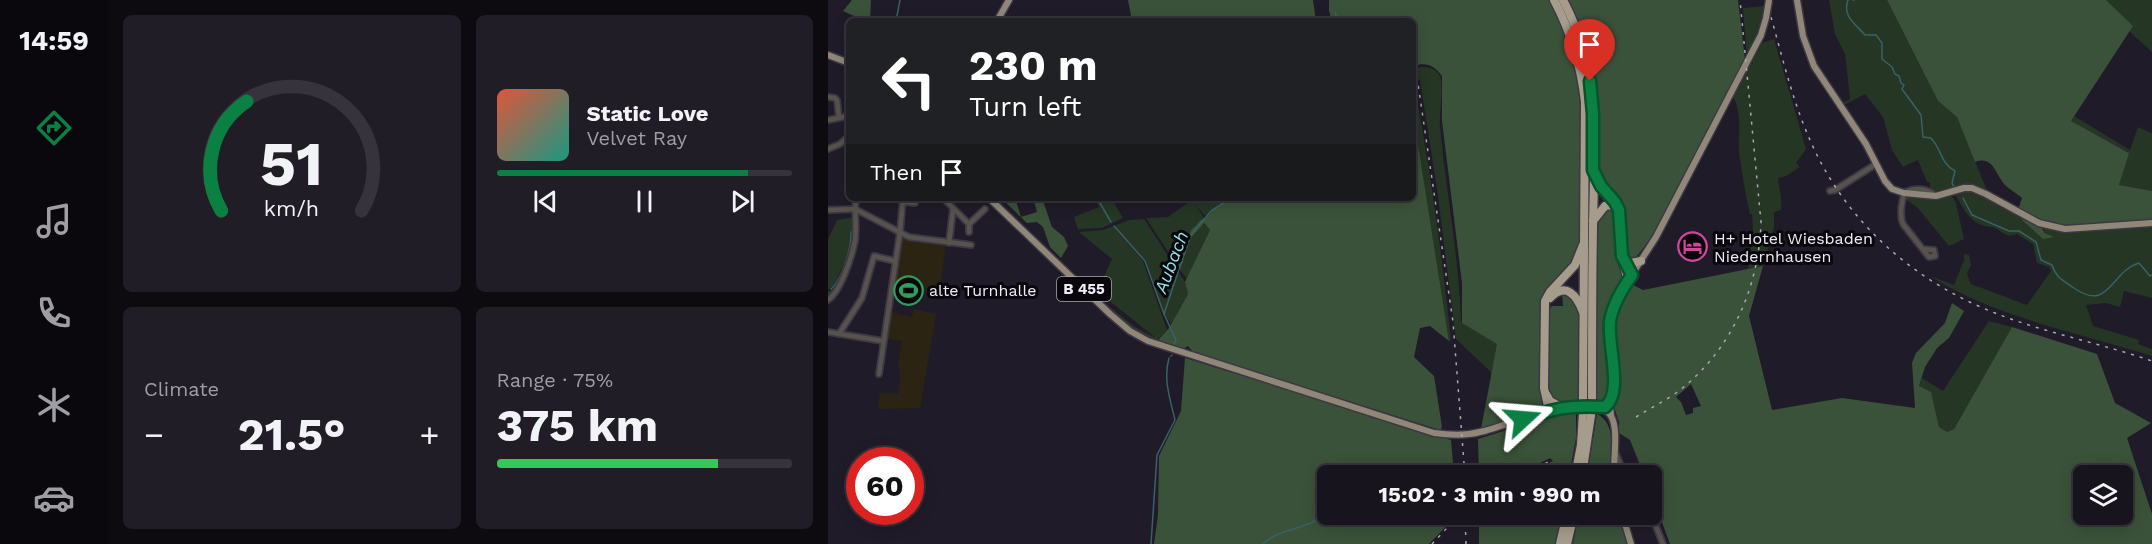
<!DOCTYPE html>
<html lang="en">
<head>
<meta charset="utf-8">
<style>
  :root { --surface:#18141e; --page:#211d27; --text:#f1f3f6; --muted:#9f9ea4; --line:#36333c; --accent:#0b8043 }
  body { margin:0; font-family:"Work Sans",sans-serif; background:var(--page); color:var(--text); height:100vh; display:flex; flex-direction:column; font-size:22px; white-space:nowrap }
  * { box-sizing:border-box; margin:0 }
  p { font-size:20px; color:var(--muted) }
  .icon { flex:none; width:33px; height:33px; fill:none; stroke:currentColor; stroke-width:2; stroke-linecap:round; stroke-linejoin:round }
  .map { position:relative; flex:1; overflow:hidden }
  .details { display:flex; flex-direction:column; gap:15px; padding:15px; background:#0d0b10; width:720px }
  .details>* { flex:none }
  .guide { position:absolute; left:18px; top:18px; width:570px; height:183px; border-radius:9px; box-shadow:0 3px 15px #0003,0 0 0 2px var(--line); background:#202124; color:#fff; overflow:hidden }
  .tools { position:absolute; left:1245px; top:465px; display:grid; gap:12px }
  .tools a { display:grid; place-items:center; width:60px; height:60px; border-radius:9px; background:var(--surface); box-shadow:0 3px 15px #0003,0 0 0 2px var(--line); font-size:30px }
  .speed { position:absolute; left:18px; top:447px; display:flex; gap:12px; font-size:30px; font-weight:700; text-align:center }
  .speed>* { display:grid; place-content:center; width:78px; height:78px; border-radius:50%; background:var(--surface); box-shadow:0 3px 15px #0003,0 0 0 2px var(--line); line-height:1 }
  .speed .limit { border:9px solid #d22; background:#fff; color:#111 }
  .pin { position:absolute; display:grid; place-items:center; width:51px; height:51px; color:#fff; margin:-62px -26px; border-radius:50% 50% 50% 0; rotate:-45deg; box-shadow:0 0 6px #0007 }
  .pin .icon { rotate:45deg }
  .me { position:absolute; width:66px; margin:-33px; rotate:71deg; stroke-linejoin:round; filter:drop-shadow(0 0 4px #0008) }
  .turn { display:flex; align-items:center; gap:21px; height:126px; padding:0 24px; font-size:27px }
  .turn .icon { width:78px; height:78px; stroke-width:2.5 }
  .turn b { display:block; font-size:42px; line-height:51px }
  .then { display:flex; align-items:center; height:57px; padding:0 24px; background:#0003; gap:12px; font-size:22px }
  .big { font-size:45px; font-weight:700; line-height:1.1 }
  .details .widget { flex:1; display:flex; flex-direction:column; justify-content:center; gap:9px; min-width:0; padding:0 21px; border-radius:9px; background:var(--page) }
  .details .dial { align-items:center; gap:0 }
  .dial svg { height:156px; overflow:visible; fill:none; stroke:var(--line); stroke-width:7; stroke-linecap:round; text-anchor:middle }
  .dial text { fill:var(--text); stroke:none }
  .song { display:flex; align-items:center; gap:18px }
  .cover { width:72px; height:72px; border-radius:9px; background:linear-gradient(135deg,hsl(10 70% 55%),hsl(170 70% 35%)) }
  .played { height:6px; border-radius:3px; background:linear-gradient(90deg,var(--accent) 85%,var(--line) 85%) }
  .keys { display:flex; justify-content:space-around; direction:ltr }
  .heat { display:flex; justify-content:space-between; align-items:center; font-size:33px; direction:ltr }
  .charge { height:9px; border-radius:4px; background:linear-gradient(90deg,#34c759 75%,var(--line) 0) }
  .details .tiles { flex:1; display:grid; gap:15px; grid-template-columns:repeat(2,1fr) }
  .trip { position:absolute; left:489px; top:465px; width:345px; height:60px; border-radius:9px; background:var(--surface); box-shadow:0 3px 15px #0003,0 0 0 2px var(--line); font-weight:700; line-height:60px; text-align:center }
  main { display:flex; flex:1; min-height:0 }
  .tabs { display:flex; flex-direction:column; width:108px; justify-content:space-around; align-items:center; background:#0a080c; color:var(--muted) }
  .tabs .icon { width:42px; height:42px }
  .tabs .current { color:var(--accent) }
  .tabs b { font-size:27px; color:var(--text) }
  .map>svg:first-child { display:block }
</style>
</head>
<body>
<main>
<nav class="tabs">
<b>14:59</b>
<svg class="icon current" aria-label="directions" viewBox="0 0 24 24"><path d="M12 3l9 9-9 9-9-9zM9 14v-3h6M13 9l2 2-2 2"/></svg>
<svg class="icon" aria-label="music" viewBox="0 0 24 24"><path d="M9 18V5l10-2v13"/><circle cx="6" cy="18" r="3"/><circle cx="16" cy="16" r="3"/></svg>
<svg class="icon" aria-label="phone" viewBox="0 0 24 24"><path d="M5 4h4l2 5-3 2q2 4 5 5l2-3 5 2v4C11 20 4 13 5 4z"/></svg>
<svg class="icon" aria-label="climate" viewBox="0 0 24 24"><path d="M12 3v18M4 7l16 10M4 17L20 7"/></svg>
<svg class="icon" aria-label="car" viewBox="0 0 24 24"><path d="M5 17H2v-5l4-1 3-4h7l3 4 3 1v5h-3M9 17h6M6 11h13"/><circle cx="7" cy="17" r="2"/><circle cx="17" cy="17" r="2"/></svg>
</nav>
<section class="details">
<div class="tiles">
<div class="widget dial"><svg viewBox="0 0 100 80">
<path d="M14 69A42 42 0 1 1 86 69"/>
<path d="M14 69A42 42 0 0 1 27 13" stroke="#0b8043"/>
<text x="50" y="56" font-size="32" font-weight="700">51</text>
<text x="50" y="72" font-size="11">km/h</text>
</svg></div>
<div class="widget">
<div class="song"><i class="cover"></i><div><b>Static Love</b><p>Velvet Ray</p></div></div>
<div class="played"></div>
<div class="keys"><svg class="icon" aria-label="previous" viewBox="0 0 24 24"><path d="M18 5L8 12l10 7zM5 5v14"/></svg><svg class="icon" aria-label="pause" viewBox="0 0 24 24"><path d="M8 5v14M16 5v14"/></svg><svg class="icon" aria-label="next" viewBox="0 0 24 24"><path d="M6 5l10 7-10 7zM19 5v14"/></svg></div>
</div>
<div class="widget"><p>Climate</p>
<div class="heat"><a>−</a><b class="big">21.5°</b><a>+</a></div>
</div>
<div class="widget"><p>Range · 75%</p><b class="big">375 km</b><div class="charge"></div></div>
</div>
</section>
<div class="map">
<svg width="1324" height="544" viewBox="0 0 1324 544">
  <rect width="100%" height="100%" fill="#201b28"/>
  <!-- education -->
  <g fill="#2c2413">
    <polygon points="75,238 118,244 111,294 90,290 87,302 63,295 73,239"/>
    <polygon points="86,309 108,314 92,408 50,409 52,393 70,394 73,379 71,377 72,372 70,363 74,341 59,339 64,312 84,317"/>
  </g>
  <!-- green -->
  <g fill="#253624">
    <path d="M1001 0H1059L1110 101 1129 117 1160 193 1199 216 1195 220 1215 239 1216 223 1238 226 1324 220V298L1296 291 1292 307 1278 303 1258 305 1265 326 1311 340 1310 344 1324 349V356C1251 333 1166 317 1102 276L1126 285 1136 260V254L1141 255 1143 265 1139 274 1143 284 1199 305 1223 271 1221 267 1209 263 1205 244 1189 234C1178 238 1176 233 1167 228 1163 226 1158 227 1153 225 1140 219 1135 208 1128 196H1124L1128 203 1136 239 1121 246 1089 207 1077 199V195L1108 198 1123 195 1111 193 1102 189V182H1099L1090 160 1075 167 1064 150 1055 117 1037 94 1016 105 1015 103 1022 99 1017 54 1007 34Z"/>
    <polygon points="1278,0 1324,0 1324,52 1301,31 1304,26"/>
    <polygon points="936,6 931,30 919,57 915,8"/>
    <path d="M946 39 978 149 968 163 972 167 958 176 950 178 953 198V210L946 212V228L935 266 920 269 925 231 924 214H922C917 193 914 173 911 152 910 135 915 110 904 96L922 62 925 64 924 60 934 43Z"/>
    <path d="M592 67C600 67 608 68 612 76 616 85 611 114 612 126 618 192 631 256 633 322L670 344 664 373 628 339 609 189 592 80 588 76 586 83C602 168 614 254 623 340L621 341 587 134H589L585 116V70Z"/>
    <polygon points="1246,116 1302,150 1310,127 1324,133 1324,191 1291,186 1300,152 1242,121"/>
    <polygon points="267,198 283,198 295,218 274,228 250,229 246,217 271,207"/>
    <path d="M370 198H400L377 216 366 203 377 219C359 226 355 250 350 267L318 218 340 217 364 200 365 202Z"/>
    <path d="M27 217C27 248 19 275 0 300V293L9 284 17 261 7 283 0 290V239L9 220Z"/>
    <polygon points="316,219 357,282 360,294 343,324 336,314 318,261 286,226 301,220"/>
    <polygon points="375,223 382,230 359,279 352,270 363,238"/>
    <polygon points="285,226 315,261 339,330 330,339 331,342 304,329 258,288 307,327 328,338 269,291 284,259 251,232 275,230"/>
    <polygon points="1161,321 1184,327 1126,429 1119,432 1111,427 1103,393 1091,386 1094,378 1115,391"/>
  </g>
  <!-- forest -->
  <g fill="#3b523a" fill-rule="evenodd">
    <polygon points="24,0 43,0 42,21 37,21 15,11"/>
    <polygon points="300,0 485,0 488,21 304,21"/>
    <path d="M501 0H722L738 35 748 67 752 104 753 147 752 238 748 253 745 263 718 295 715 404 712 410 653 429 669 344 634 323V283L614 121V76C606 65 598 62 585 66V21H504L501 11Z"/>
    <polygon points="739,0 910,0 917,60 824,237 805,261 796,254 796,224 772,177 769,92 758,43"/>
    <path d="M1059 0H1278L1305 26 1243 121 1301 153 1291 185 1324 191V221L1250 227 1216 223 1214 228 1216 233 1226 237 1215 239 1194 220 1199 215 1190 210 1194 198C1189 194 1183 190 1178 186 1167 175 1166 155 1147 162L1129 117 1110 101Z"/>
    <polygon points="585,127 590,145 621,341 602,326 592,328 586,357 606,376 614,427 612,430 365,352 360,346 353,350 331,342 331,339 341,328 360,294 357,282 382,230 376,223 363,238 352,270 350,267 363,230 373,220 377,219 385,210 403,198 585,198"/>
    <polygon points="173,198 187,198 193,217 209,212 205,198 214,198 224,227 236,237 240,246 233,258 222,247 215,227 209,222 199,223"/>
    <path d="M777 207 789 212C791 229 796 256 795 272 793 289 781 307 780 324 778 346 794 389 772 403L769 402V219Z"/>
    <path d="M935 266 921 316 944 410 1014 398 1087 408 1084 363 1088 353 1117 323 1124 303 1136 311 1121 338 1109 348 1097 367 1091 386 1103 392 1111 427 1119 432 1126 429 1184 327 1269 354 1287 403 1323 423 1299 438 1324 514V544H842L824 495V476L816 475 802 440 791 433V422L785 404 788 397V383L783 331 789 306 801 283 815 290ZM863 384 873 406 865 408V413L858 415 853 402 848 397ZM1256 476H1294V514H1256Z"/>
    <polygon points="734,293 740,293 752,307 751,403 730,403 719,393 718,313 724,306 735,306"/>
    <polygon points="357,358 623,440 626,475 500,476 500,514 629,515 601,544 326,544 330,515 331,456 353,411"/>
    <polygon points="748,411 748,438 741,475 697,475 725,461 722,458 688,475 651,475 650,439 727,415"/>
    <path d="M769 414C787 423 783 445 784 463L778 470V475L759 476Z"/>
    <polygon points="751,514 792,515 801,544 745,544"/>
    <polygon points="651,515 734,515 728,544 651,544"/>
  </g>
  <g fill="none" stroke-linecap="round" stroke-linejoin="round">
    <!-- stream -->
    <g stroke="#386267" stroke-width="1.5">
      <path d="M1020 0C1014 17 1028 24 1037 35H1048L1054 43V59L1064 67 1067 74 1071 76 1073 83 1076 85 1074 89 1093 115 1095 137 1103 138C1114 150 1113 164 1127 171L1124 183 1126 187"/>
      <polyline points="1025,0 1026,0"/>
      <polyline points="507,12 510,21"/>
      <polyline points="68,21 72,0"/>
      <polyline points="269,198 283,222"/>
      <path d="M1135 198 1144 215 1181 231H1191L1208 242 1213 260 1224 265C1228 278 1236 281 1246 288 1281 313 1283 271 1311 263L1322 276 1324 275"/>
      <polyline points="286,226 317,261 336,314"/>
      <path d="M3 289C14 279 24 247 23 232"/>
      <polyline points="0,293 0,292"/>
      <polyline points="346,344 348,340 336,314 362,236 383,211 403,198"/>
      <polyline points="343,356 344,355"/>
      <path d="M323 544 329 455 347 420C342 399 335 379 341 358"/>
      <path d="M435 544C452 527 484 530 500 511"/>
    </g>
    <defs>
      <g id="minor">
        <polyline points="0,97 7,98 9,100 11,117"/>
        <polyline points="0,120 21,116"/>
        <polyline points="0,149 12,144 21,136"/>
        <polyline points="1002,191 1007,190 1048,164"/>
        <polyline points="115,198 141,224 141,232"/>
        <polyline points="75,202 87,203"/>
        <polyline points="0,210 27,209 81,237 143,245"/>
        <polyline points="141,224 157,209"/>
        <polyline points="121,243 125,209"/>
        <path d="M1095 249 1106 250 1107 256 1101 257 1100 256 1075 224C1071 215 1074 203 1076 193 1085 187 1099 188 1108 196"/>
        <path d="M0 300C13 291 24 256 27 241 29 227 26 212 28 198"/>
        <polyline points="0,332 55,341"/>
        <polyline points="11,334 34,298 46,256 67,261"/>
        <polyline points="51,374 72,232 75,198"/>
        <polyline points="788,454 793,466 809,476"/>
        <polyline points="823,514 835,544"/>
      </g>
      <g id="major">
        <polyline points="969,0 975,36 986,66 1038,144 1057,181 1064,189 1076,193 1108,196 1136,188 1144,188 1158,194 1211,223 1237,229 1324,223"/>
        <polyline points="169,21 181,0"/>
        <polyline points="0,55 21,63"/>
        <path d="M161 198 282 314 302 331 320 341 606 433C621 435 637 436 652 432 679 427 764 385 783 416 791 429 785 460 786 476"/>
        <polyline points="783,415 782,406 786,380 781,331 786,306 799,282 828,237 933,35"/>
        <polyline points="794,514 803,544"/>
      </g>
      <g id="highway">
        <path d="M726 0C743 32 753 66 757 102L755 398"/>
        <path d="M735 0C773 70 766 151 765 228 764 284 764 341 764 397"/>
        <polyline points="767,174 775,189 787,202 792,213 794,260 798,273 799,282"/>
        <polyline points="765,221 777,206 782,205 791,210"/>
        <polyline points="795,258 803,263 813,261"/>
        <path d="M722 298C738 281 749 296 755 312"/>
        <polyline points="718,394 722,401 733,407"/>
        <polyline points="721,411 716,388 717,301 722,292 747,265 755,245"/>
        <polyline points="747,476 753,445 755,413"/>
        <polyline points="754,476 763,415"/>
        <polyline points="732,544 739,514"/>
        <polyline points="739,544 746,514"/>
      </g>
    </defs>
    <!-- minor casing -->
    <use href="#minor" stroke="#3d3845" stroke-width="8"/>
    <!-- major casing -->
    <use href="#major" stroke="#3d3845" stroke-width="9"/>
    <!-- highway casing -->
    <use href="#highway" stroke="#3d3845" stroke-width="11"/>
    <!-- minor -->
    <use href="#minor" stroke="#57534c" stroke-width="4.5"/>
    <!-- major -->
    <use href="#major" stroke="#908779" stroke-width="6"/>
    <!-- highway -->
    <use href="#highway" stroke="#a69c8b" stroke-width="8"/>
    <!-- rail -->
    <g stroke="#aca7b2" stroke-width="1.5" stroke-dasharray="3 6" stroke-linecap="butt">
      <path d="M938 0C952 46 962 95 982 140 1017 221 1085 281 1167 313 1217 333 1272 343 1324 361"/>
      <polyline points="589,77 625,322 637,476"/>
      <path d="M808 417C821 409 835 402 848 393 902 353 931 289 933 222L912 0"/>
      <polyline points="693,476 724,460"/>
      <polyline points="637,514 638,544"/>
      <polyline points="604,544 632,514"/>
    </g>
    <defs>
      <polyline id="major-bridge" points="933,35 938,18 941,0"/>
      <g id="highway-bridge">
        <polyline points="755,413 755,398"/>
        <polyline points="763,415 764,397"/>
      </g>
    </defs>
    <!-- major-bridge casing -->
    <use href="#major-bridge" stroke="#3d3845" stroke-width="9" stroke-linecap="butt"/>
    <!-- highway-bridge casing -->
    <use href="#highway-bridge" stroke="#3d3845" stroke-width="11" stroke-linecap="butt"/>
    <!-- major-bridge -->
    <use href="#major-bridge" stroke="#908779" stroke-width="6"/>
    <!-- highway-bridge -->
    <use href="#highway-bridge" stroke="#a69c8b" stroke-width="8"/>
  </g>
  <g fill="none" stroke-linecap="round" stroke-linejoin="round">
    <defs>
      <path id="route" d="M695 419C729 408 741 405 777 407 796 392 779 344 782 321 785 304 794 289 804 275L794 256 791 210 787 202 773 186 765 170V114L762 81"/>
    </defs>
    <!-- route casing -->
    <use href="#route" stroke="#07532c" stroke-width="15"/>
    <!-- route -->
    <use href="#route" stroke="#0b8043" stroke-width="10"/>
  </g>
  <!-- icons -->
  <defs>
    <symbol id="hotel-ring" viewBox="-11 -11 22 22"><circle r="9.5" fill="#09070c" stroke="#d1479c" stroke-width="1.5"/><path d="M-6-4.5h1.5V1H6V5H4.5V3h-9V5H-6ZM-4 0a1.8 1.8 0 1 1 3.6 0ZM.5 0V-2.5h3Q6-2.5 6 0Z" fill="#d1479c"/></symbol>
    <symbol id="stadium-ring" viewBox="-11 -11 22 22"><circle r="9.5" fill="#09070c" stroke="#2e9e5b" stroke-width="1.5"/><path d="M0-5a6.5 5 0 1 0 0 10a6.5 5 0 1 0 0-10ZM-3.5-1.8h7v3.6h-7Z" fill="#2e9e5b"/></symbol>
  </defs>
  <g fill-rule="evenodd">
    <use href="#hotel-ring" x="848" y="230" width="33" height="33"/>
    <use href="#stadium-ring" x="64" y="274" width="33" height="33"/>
  </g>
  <g text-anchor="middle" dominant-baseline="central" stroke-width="6" stroke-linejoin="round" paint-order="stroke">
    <!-- shield labels -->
    <rect fill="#09070c" stroke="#aba7b0" stroke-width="1.5" x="229" y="277" width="54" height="24" rx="4.5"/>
    <g font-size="15" font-weight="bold" fill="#f0ecf6">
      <text x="256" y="289">B 455</text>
    </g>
    <!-- poi labels -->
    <g font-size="16" fill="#f0ecf6" stroke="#09070c" text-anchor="start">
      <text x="886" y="238">H+ Hotel Wiesbaden<tspan x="886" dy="18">Niedernhausen</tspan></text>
      <text x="101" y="290">alte Turnhalle</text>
    </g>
    <!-- water labels -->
    <g font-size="18" font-style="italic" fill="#94e2ea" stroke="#09070c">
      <text transform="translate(343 262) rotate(-69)">Aubach</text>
    </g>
  </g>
</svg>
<div class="tools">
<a><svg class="icon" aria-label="layers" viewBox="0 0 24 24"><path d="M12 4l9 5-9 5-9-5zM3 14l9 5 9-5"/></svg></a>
</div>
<div class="speed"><div class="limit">60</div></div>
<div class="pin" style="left:762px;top:81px;background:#d93025"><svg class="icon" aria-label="arrive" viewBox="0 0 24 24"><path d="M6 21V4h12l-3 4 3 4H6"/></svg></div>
<svg class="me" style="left:695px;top:419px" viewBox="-20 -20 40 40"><path d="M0-17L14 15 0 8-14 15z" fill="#0b8043" stroke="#fff" stroke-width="4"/></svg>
<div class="trip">15:02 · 3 min · 990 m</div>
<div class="guide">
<div class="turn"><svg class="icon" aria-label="left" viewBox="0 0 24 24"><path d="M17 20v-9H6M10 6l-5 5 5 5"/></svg><div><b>230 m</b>Turn left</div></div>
<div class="then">Then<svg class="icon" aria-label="arrive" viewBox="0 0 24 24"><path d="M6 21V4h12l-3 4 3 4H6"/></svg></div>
</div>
</div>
</main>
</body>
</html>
